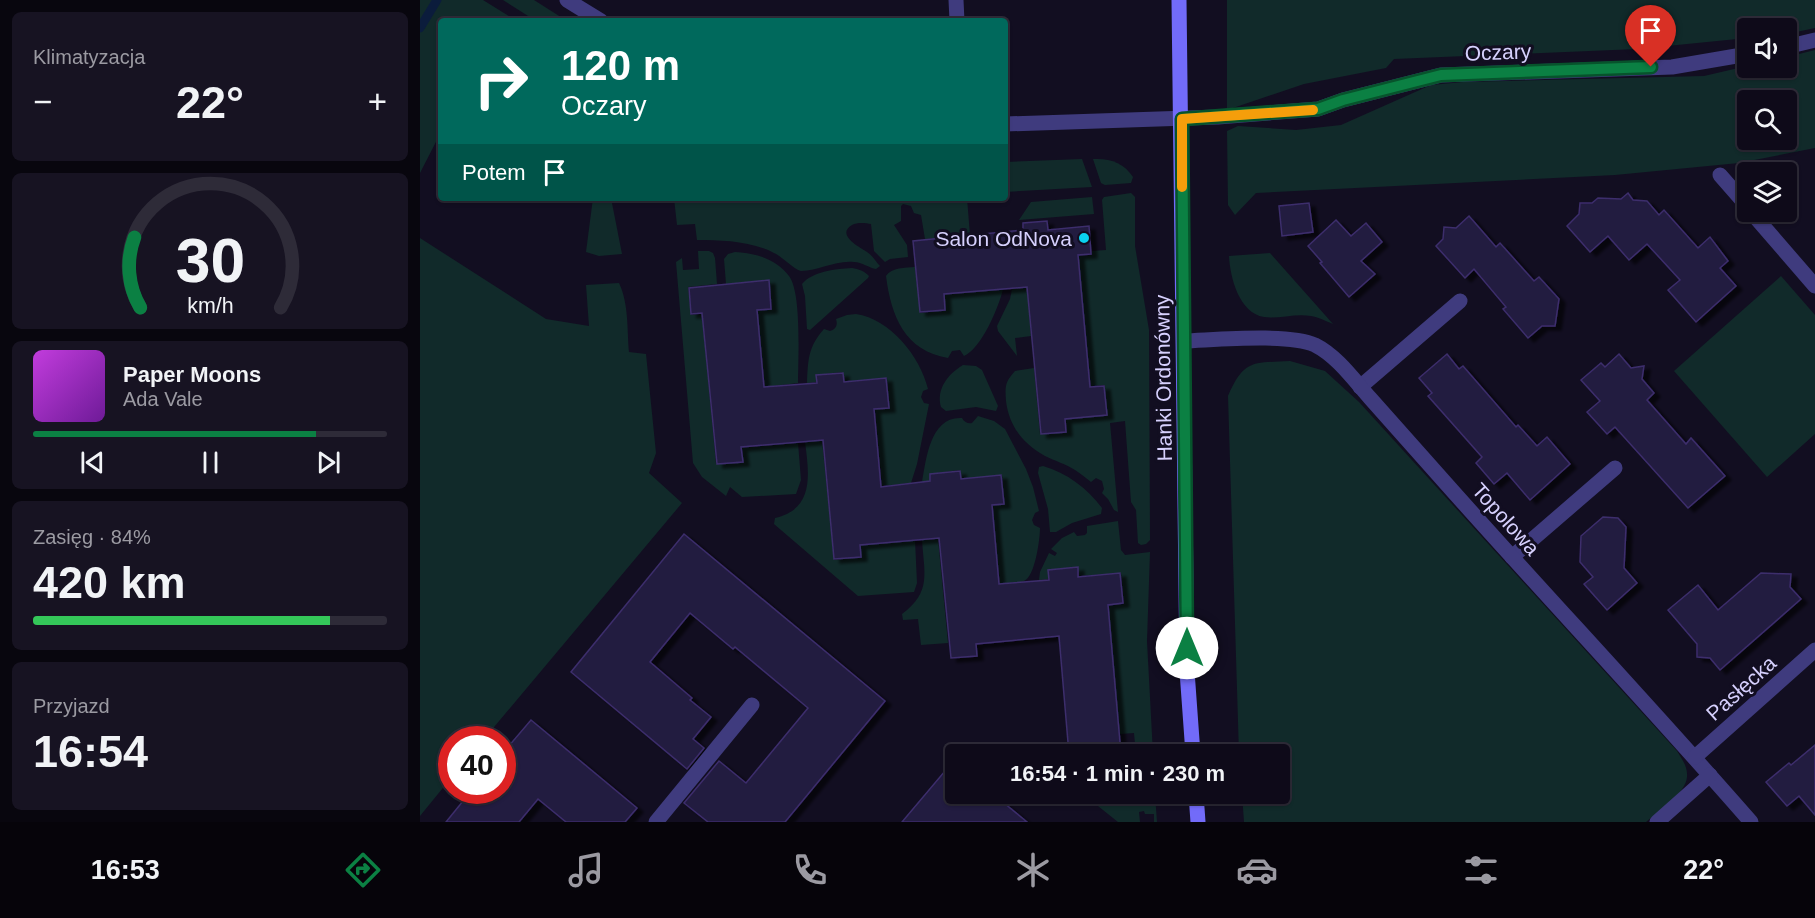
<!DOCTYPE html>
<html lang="pl">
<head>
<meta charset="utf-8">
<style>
  :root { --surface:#0e0a19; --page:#171322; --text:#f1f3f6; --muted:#9b9aa2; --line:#2e2b38; --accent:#0b8043 }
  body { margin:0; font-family:Arial,sans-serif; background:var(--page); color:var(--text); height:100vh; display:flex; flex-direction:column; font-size:22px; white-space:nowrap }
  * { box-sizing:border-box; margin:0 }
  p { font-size:20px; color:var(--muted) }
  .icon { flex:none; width:33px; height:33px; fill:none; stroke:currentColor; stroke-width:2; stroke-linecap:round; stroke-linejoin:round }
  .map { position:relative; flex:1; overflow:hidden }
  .drawer { display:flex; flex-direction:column; gap:12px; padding:12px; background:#08060e; width:420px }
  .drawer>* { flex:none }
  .banner { position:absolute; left:18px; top:18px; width:570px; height:183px; border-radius:6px; box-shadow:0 2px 4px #0004,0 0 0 2px var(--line); background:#00695c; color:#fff; overflow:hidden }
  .tools { position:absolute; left:1317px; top:18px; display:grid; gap:12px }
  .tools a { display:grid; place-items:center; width:60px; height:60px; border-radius:6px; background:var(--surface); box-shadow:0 2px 4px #0004,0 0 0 2px var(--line); font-size:30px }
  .speed { position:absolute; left:18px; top:726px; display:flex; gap:12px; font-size:30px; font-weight:700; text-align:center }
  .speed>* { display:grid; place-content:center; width:78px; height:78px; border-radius:50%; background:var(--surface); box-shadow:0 2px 4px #0004,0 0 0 2px var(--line); line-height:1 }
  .speed .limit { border:9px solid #d22; background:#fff; color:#111 }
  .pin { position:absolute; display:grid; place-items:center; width:51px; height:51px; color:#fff; margin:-62px -26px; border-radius:50% 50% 50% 0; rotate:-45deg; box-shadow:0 0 6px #0007 }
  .pin .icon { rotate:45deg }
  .me { position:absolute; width:66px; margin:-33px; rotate:0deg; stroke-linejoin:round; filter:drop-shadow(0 0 4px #0008) }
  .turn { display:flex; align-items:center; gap:21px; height:126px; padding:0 24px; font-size:27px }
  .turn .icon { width:78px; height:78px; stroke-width:2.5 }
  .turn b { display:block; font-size:42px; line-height:51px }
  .then { display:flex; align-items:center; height:57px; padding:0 24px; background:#0003; gap:12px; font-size:22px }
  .big { font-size:45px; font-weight:600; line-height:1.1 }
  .drawer .card { flex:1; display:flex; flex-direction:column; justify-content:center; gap:9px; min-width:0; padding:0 21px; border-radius:9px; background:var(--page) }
  .drawer .dial { align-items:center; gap:0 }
  .dial svg { height:156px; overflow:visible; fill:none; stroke:var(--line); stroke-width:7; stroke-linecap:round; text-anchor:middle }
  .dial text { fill:var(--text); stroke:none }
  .song { display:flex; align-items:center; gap:18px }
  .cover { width:72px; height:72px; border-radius:9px; background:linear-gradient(135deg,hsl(290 70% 55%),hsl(280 70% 35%)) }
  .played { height:6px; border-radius:3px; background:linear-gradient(90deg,var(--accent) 80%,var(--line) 80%) }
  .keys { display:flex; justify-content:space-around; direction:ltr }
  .heat { display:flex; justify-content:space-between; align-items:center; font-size:33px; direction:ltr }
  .charge { height:9px; border-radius:4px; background:linear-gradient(90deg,#34c759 84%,var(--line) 0) }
  .trip { position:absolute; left:525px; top:744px; width:345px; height:60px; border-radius:6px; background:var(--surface); box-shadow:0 2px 4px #0004,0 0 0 2px var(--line); font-weight:600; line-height:60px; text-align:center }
  .tab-bar { display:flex; height:96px; justify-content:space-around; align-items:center; background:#06040a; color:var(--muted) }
  .tab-bar .icon { width:42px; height:42px }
  .tab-bar .current { color:var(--accent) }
  .tab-bar b { font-size:27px; color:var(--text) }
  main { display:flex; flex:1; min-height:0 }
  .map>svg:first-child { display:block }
</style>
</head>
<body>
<main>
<section class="drawer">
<div class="card"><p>Klimatyzacja</p>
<div class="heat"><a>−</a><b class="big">22°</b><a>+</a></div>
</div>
<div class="card dial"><svg viewBox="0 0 100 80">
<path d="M14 69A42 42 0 1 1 86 69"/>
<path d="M14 69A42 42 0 0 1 11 33" stroke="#0b8043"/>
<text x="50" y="56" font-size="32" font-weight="700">30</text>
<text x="50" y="72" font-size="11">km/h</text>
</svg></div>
<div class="card">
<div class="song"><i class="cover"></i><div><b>Paper Moons</b><p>Ada Vale</p></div></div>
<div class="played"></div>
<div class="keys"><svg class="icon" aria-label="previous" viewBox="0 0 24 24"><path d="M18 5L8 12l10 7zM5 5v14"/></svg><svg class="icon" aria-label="pause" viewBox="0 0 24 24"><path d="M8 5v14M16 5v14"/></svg><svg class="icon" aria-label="next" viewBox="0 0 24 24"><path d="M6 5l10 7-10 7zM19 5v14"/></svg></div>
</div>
<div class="card"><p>Zasięg · 84%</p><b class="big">420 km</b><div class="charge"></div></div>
<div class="card"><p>Przyjazd</p><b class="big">16:54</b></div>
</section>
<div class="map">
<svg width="1395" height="822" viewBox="0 0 1395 822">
  <defs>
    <filter id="shadow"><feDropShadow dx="6" dy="4" stdDeviation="1.5" flood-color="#0009"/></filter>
  </defs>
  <rect width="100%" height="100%" fill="#120e21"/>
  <!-- green -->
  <g fill="#112a2a" fill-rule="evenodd">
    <polygon points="0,0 63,0 97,21 21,21 21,132 0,173"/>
    <polygon points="83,0 114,0 147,21 116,21"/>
    <polygon points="807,0 1395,0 1395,28 1367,34 1366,28 1328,28 1327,38 1217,49 974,59 966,68 884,84 807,110"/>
    <path d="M1395 50V148L1319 163 1195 175 836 193 815 215 808 205 807 131 818 126 876 130 921 125 1011 85 1043 82 1284 76 1327 66 1328 68H1366L1367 57ZM1328 100H1366V140H1328Z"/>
    <polygon points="662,159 672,187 585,192 585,162"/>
    <path d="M673 159C690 158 704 163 713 177L711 183 685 185 681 183Z"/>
    <path d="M711 193 715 197V246L729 330 730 540 726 544 721 545 718 543 716 510 711 502 705 421 690 423 698 512 694 510 688 499 682 493 684 489 682 481 676 478 671 482C666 478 661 474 655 470 646 464 635 461 625 456 603 444 589 426 586 401 585 386 585 382 595 371L614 368 620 434 647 432 646 419 687 415 684 385 671 386 658 256 672 255V251L686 250 682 200 684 197Z"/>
    <polygon points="672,197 674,214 599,220 611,202"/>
    <polygon points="173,198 191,198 202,254 179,256 166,252"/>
    <path d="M254 198H547L550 235 505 239 501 215 494 213 491 206 483 204 481 206V221L474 225 487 245 488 257 470 259 465 262 454 251 451 224C446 223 437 222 432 225 415 235 441 248 447 252 452 255 456 262 460 266L456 269C449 268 442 262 434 262 415 260 399 271 381 271 373 269 363 257 354 253 331 241 302 240 277 240L275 224 257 225Z"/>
    <path d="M0 238 126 319 169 326 166 285 199 283C209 304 207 330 209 352L226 354 236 453 229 473 262 503 64 739 32 740 31 778 0 816Z"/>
    <polygon points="278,251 289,251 293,253 295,258 297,284 268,287 271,315 282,314 296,464 323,462 322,448 378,443 381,480 376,494 322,497 310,487 306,496 282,477 273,463 256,262 262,258 263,270 279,269"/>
    <path d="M315 252C335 253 357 259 369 276 382 293 378 361 378 383L345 387 337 311 352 309 349 280 306 284 304 259 308 254Z"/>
    <path d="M850 253 913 324C906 321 898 317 891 316 876 313 859 319 844 317 819 313 810 277 809 256Z"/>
    <path d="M495 267 500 313 525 310 524 295 583 289C579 307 561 349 544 356L540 350 532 351 528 358C485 351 471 316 466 276 472 267 485 268 495 267Z"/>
    <path d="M432 268C439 269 444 271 449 276L448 278 390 330 387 329 385 296 382 284C393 271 416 269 432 268Z"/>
    <polygon points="1361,276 1395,315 1395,434 1347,477 1254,371"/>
    <polygon points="607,287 611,336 595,338 597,356 578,331 577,326 590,299 592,289"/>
    <path d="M436 314C470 319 500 356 508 389L503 391 501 397 504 403 509 404 497 464 491 483 462 486 455 409 469 408 467 378 424 382 422 372 396 375V382L387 383C388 360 388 347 404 329L410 331C416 329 418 325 416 319L427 315Z"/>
    <path d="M870 361 905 371 939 402 1257 751C1262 759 1268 767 1267 777 1266 793 1238 812 1226 822H824L822 794H860V754H819L808 396C824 359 833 363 870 361Z"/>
    <path d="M543 365 556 366 562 370 578 406 576 411 556 407 526 411 521 407C516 389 528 374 543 365Z"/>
    <path d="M558 416 574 421 585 429 606 469 613 487 619 511 615 513 612 520 614 525 620 528C620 539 615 577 604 581 597 584 587 583 580 584L572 506 584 504 582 475 541 479 540 470 510 474V481L502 482C506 460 510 416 542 418 544 422 548 424 552 423Z"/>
    <path d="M402 440 414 560 441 557V545L495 540 497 583 494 592 438 596 354 524 355 518C395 509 389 473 385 442Z"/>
    <path d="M623 466C647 473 667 488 682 508L681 514 652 523 636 532H630L628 509 618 473 619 467Z"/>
    <polygon points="698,521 701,550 705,555 730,552 727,641 733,754 716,754 714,733 700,734 688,606 704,604 701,573 659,576 657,567 628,570 628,579 619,580 620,572 629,553 635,556 637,553 631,549 642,538 654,532 657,536 665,535 667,533 667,526"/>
    <path d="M518 539 528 643 501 645 498 619 483 620 482 614C512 592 504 573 502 540Z"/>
    <polygon points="663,794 735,794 737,822 734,822 734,814 725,814 724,811 719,812 720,822 698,822"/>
  </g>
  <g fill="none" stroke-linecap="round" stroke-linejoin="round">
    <!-- stream -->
    <polyline stroke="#0b1c3c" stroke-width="9" points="0,28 17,0"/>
  </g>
  <!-- building -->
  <g fill="#241b41" stroke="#3c2e6c" stroke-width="1.5" filter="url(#shadow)">
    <polygon points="1208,193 1213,200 1227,201 1239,215 1244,210 1278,248 1290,237 1308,261 1300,268 1316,286 1276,322 1248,290 1260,280 1227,244 1209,260 1188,236 1170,252 1147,226 1159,214 1160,203 1172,203 1178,198 1201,199"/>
    <polygon points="889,203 893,232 862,236 859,206"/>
    <polygon points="1049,216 1076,247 1080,243 1114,281 1119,277 1139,299 1135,326 1122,326 1108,338 1083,309 1086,307 1054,269 1045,278 1016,246 1023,239 1024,227 1036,228"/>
    <polygon points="916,220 931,236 946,223 962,242 941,261 955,274 929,297 900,263 902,262 888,246"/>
    <polygon points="627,221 628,230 669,226 671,254 658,255 670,387 684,386 687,415 645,419 646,432 621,434 607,287 524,294 525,310 500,312 493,241 603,230 603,223"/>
    <polygon points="349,280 351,309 337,310 344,387 397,383 396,375 423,373 424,382 466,378 469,408 454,409 461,487 510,481 510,474 540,471 541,479 581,475 584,504 572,505 579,584 629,580 628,570 658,567 658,577 700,573 703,603 688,605 701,754 649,754 639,636 556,644 557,656 531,658 519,538 440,545 441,557 414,559 403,440 321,447 323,462 297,464 282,313 271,314 269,288"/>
    <polygon points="1027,354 1039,369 1043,366 1096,427 1098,425 1117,446 1127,437 1150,464 1110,500 1087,473 1074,484 1056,463 1062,457 1008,396 1012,393 999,378"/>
    <polygon points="1199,354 1211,368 1224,366 1222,379 1234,393 1227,400 1266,444 1271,438 1305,476 1268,508 1195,427 1187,434 1167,412 1180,401 1161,380 1181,363 1185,367"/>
    <polygon points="1183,517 1198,518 1206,527 1204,568 1217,583 1187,610 1164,584 1173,577 1160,562 1161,536"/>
    <polygon points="264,534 465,701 365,822 288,822 264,803 299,761 326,783 388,708 315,647 313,649 270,613 230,662 272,698 270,700 291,717 273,739 284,748 267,769 151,672"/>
    <polygon points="1341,573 1371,574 1370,587 1381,599 1300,670 1290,658 1277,657 1277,644 1248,610 1278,585 1298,610"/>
    <polygon points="111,720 217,808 205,822 146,822 118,799 99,822 26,822 52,790 82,790 82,754"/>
    <polygon points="1395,745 1395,815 1379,796 1367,806 1346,782 1369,763 1371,765"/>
    <polygon points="536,758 536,794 573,794 607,822 482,822"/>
  </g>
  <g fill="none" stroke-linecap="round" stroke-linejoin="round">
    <!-- lane -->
    <g stroke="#3f3b7e" stroke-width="15">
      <polyline points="940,387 1040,301"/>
      <polyline points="1092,557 1195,468"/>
    </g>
    <!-- street -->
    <g stroke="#3f3b7e" stroke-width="15">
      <polyline points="147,0 181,21"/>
      <polyline points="536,0 537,21"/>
      <polyline points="1366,47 1395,40"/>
      <polyline points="585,124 798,117 898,109 923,100 1021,75 1252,67 1328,54"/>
      <polyline points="1300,175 1328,207"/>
      <polyline points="1331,212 1395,286"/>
      <path d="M764 341C795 340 869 333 895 345 917 356 934 380 950 398 974 425 998 452 1022 479 1124 594 1230 706 1331 822"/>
      <polyline points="1275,757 1395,650"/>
      <polyline points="236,822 332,705"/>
      <polyline points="1237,822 1290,775"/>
    </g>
    <!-- secondary -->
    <g stroke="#726bf9" stroke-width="15">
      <polyline points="759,0 767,671 773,754"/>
      <polyline points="776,794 778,822"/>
    </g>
  </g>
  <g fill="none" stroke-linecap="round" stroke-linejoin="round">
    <defs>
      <polyline id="route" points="767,648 762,119 898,109 923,100 1021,75 1231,67"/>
    </defs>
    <!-- route casing -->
    <use href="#route" stroke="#07532c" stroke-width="15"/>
    <!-- route -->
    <use href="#route" stroke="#0b8043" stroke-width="10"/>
    <!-- slow -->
    <polyline stroke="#f59e0b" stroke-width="10" points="762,187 762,119 893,110"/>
  </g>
  <!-- markers -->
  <circle fill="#0ad2ef" stroke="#120e21" stroke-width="2" cx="664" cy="238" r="6"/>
  <g text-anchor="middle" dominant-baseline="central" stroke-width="6" stroke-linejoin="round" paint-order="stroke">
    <!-- street labels -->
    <g font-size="21" fill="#d6d0fd" stroke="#120e21">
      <text transform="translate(1078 52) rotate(-2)">Oczary</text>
      <text transform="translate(743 378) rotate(-91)">Hanki Ordonówny</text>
      <text transform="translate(1086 519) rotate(48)">Topolowa</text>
      <text transform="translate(1321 688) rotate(-42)">Pasłęcka</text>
    </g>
    <!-- poi labels -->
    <g font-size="21" fill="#d6d0fd" stroke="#120e21" text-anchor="end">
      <text x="652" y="238">Salon OdNova</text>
    </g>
  </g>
</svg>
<div class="tools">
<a><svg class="icon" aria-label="sound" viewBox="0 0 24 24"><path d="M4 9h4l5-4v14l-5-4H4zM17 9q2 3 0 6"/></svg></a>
<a><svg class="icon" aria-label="search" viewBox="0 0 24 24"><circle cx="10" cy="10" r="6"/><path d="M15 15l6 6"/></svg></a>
<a><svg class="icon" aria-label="layers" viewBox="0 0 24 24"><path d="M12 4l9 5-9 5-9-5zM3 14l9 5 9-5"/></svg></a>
</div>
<div class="speed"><div class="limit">40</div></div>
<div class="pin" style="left:1231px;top:67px;background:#d93025"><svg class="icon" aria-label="arrive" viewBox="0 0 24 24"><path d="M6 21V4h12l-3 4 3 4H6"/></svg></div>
<svg class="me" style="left:767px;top:648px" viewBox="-20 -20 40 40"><circle r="19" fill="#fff"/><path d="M0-13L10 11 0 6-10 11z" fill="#0b8043"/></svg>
<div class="trip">16:54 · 1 min · 230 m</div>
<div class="banner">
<div class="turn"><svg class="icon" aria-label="right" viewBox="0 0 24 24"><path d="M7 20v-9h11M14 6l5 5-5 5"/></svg><div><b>120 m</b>Oczary</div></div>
<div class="then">Potem<svg class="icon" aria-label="arrive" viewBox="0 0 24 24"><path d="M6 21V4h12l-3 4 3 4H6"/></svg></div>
</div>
</div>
</main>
<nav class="tab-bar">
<b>16:53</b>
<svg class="icon current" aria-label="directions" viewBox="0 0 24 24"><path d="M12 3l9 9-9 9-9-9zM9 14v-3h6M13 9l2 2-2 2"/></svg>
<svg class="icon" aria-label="music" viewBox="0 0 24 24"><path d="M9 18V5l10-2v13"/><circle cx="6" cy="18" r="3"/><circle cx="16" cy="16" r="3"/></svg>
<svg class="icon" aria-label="phone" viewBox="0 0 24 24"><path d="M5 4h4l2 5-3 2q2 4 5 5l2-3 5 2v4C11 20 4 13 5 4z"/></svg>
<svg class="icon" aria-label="climate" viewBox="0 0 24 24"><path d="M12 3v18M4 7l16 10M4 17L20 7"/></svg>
<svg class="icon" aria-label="car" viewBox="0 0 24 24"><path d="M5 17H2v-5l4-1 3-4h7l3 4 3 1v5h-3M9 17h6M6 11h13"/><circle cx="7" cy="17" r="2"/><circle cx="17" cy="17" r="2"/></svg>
<svg class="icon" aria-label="filters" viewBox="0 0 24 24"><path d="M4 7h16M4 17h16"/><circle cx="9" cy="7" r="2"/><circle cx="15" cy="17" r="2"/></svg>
<b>22°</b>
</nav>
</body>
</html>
